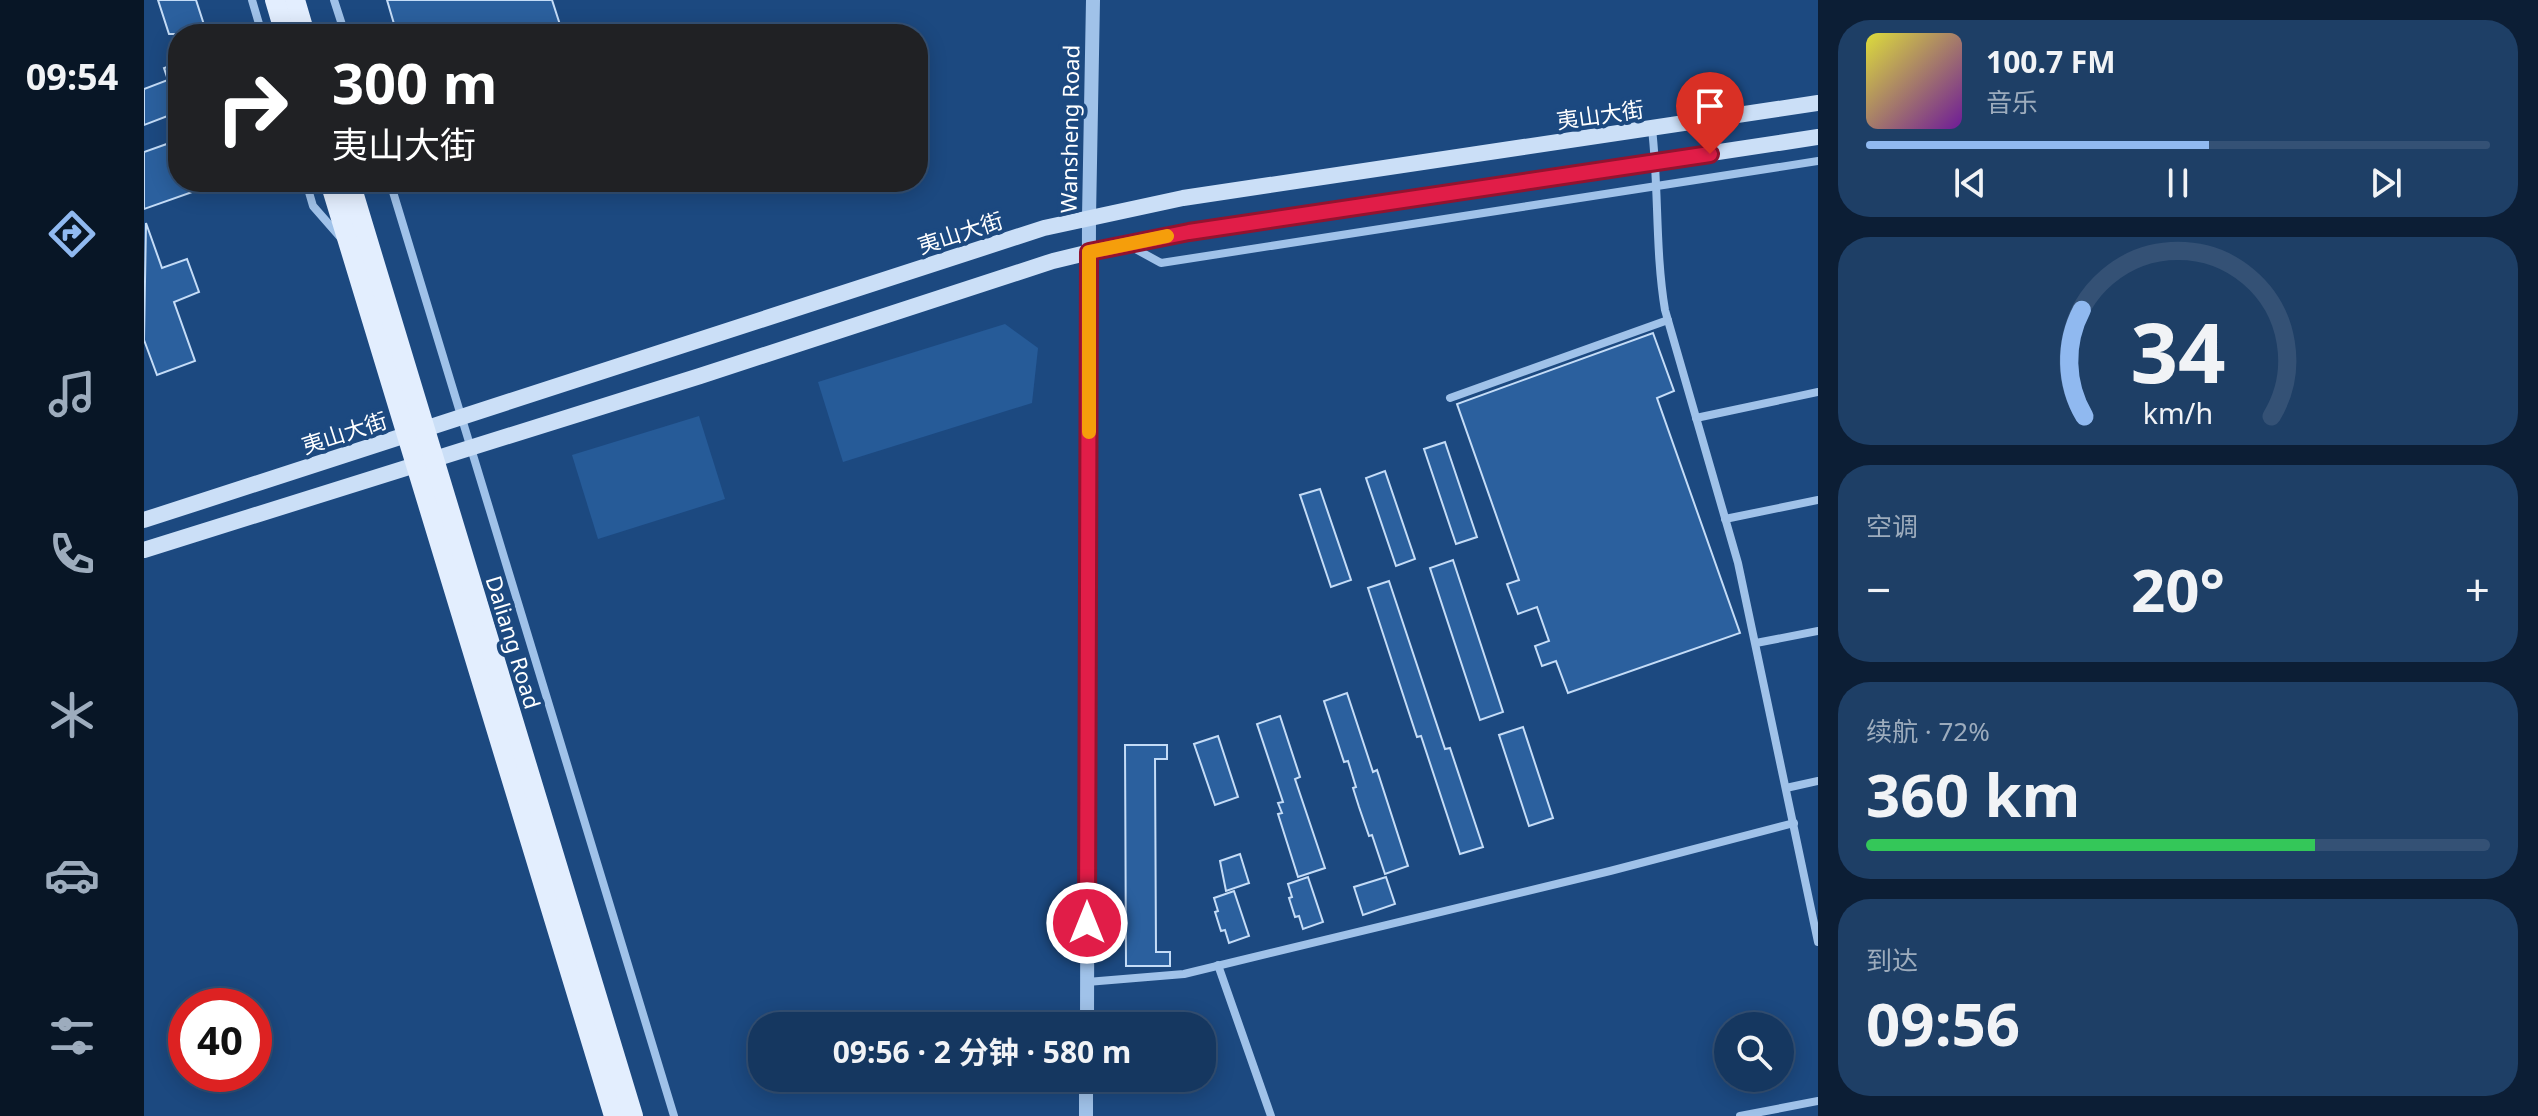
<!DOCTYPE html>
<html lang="zh">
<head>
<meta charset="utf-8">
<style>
  :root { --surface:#153760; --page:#1e3f66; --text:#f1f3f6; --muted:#9dacbd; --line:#345175; --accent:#90b9f0 }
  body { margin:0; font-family:"Noto Sans","Noto Sans SC",sans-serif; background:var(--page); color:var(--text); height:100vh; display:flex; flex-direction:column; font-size:30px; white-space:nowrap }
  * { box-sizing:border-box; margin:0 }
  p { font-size:26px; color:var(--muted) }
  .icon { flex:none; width:44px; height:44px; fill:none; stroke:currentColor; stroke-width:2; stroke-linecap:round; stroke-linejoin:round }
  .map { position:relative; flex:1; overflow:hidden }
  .details { display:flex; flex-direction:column; gap:20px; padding:20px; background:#0c1e35; width:720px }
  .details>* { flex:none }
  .guide { position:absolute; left:24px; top:24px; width:760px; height:168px; border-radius:32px; box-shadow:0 4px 20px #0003,0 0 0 2px var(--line); background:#202124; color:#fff; overflow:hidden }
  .fabs { position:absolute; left:1570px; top:1012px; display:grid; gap:16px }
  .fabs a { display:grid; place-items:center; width:80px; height:80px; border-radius:50%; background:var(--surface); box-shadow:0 4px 20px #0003,0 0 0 2px var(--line); font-size:40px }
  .speed { position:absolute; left:24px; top:988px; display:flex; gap:16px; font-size:40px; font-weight:700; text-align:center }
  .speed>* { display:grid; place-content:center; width:104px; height:104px; border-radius:50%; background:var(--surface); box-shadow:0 4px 20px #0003,0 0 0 2px var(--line); line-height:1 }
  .speed .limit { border:12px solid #d22; background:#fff; color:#111 }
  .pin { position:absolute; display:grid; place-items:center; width:68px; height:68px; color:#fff; margin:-82px -34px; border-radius:50% 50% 50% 0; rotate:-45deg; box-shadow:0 0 8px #0007 }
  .pin .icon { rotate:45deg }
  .me { position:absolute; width:88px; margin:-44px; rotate:0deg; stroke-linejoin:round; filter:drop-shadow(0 0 6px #0008) }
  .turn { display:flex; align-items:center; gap:28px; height:168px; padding:0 32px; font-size:36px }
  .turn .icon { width:104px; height:104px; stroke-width:2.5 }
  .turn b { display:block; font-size:56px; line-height:68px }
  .big { font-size:60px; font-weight:700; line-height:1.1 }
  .details .card { flex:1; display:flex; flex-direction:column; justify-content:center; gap:12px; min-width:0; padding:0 28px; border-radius:32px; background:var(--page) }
  .details .dial { align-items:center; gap:0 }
  .dial svg { height:208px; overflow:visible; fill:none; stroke:var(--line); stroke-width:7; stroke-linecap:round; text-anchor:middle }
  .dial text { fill:var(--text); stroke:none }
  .song { display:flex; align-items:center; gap:24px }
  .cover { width:96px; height:96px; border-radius:12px; background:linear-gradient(135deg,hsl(60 70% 55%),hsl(280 70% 35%)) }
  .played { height:8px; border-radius:4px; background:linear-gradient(90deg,var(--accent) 55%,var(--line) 55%) }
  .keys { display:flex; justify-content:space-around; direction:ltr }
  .heat { display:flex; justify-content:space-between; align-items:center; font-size:44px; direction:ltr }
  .charge { height:12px; border-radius:6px; background:linear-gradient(90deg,#34c759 72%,var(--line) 0) }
  .trip { position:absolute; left:604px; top:1012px; width:468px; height:80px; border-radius:32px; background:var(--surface); box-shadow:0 4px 20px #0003,0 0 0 2px var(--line); font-weight:700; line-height:80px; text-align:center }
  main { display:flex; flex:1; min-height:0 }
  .dock { display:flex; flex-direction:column; width:144px; justify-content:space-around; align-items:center; background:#081626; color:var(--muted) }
  .dock .icon { width:56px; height:56px }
  .dock .selected { color:var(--accent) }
  .dock b { font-size:36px; color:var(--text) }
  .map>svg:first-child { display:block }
</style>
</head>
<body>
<main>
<nav class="dock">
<b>09:54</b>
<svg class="icon selected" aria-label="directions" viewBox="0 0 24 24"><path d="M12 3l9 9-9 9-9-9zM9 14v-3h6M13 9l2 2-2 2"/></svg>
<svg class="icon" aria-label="music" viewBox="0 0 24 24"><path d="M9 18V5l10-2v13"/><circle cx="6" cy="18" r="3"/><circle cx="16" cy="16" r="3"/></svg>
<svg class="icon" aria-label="phone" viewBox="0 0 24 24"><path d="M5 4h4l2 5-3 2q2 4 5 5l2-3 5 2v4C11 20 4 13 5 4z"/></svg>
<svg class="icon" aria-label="climate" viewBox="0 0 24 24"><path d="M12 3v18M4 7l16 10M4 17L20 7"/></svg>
<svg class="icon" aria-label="car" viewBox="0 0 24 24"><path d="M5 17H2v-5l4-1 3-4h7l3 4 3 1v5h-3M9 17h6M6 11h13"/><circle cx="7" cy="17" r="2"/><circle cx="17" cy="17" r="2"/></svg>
<svg class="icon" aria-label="filters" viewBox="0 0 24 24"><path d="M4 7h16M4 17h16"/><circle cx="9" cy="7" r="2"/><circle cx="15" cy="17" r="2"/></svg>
</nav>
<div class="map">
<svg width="1674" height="1116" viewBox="0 0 1674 1116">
  <rect width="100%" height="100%" fill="#1c4980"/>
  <!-- green -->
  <g fill="#265b98">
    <polygon points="861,324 894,348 888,403 699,462 674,382"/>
    <polygon points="555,416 581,499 454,539 428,455"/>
  </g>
  <!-- building -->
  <g fill="#2b609e" stroke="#c4dcf7" stroke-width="2">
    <polygon points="14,0 52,0 63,34 25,34"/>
    <polygon points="243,0 408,0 419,34 253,34"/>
    <polygon points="34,63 34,112 0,125 0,89 24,80 20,68"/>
    <polygon points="34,140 34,182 71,184 0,209 0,152"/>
    <polygon points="2,223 18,268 43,259 55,292 30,302 51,361 13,375 0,340"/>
    <polygon points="1509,333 1530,391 1513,398 1596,633 1424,693 1412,661 1398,666 1391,646 1405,641 1393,607 1374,614 1363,584 1375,580 1313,404"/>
    <polygon points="1301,442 1333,537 1312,544 1280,449"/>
    <polygon points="1241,471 1271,559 1252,566 1222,478"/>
    <polygon points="1176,489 1207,580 1187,587 1156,495"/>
    <polygon points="1309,560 1359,712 1336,720 1286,568"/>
    <polygon points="1245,581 1301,749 1306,748 1339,847 1316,854 1277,736 1273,737 1224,588"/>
    <polygon points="1203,693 1229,772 1233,770 1264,866 1241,874 1228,835 1225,836 1215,807 1209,788 1212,787 1204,761 1200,762 1180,701"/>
    <polygon points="1136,716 1156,777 1151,779 1181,868 1154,877 1134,814 1138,813 1134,803 1139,802 1113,724"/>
    <polygon points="1379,727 1409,818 1385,826 1355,735"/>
    <polygon points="1074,736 1094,797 1071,805 1050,744"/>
    <polygon points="981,745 1023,745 1023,759 1011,759 1012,952 1026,952 1026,966 982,966"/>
    <polygon points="1096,854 1105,883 1082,891 1076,861"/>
    <polygon points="1164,877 1179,922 1159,929 1155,916 1151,917 1145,898 1148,897 1144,884"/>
    <polygon points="1242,877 1251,904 1219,915 1210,887"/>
    <polygon points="1090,891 1105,936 1085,943 1081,930 1077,931 1071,912 1074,911 1070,898"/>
  </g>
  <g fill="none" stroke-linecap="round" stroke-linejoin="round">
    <!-- minor -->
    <g stroke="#a0c2e9" stroke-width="8">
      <polyline points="108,0 118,34"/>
      <polyline points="190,0 201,34"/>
      <path d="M1508 129C1515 189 1511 250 1521 310L1594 563 1674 942"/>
      <polyline points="162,182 169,206 197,238"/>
      <polyline points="246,182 530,1116"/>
      <polyline points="986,246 1017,263 1674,161"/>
      <polyline points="1306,398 1524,320"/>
      <polyline points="1552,418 1674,392"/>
      <polyline points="1581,519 1674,500"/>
      <polyline points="1612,643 1674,631"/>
      <polyline points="1642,788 1674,781"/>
      <polyline points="1074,965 1127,1116"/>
      <polyline points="943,982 1040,974 1466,871 1650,823"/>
      <polyline points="1596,1116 1674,1101"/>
    </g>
    <!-- tertiary -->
    <g stroke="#a0c2e9" stroke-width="14">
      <polyline points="943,1026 945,217 949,0"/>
      <polyline points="942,1116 942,1078"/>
    </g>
    <!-- secondary -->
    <g stroke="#cbdff7" stroke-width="16">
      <polyline points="0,520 900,228 1039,198 1674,103"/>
      <polyline points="0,550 556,376 909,261 975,245 1045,232 1674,137"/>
    </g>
    <!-- primary -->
    <g stroke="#e3eefe" stroke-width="20">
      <polyline points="131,0 141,34"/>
      <polyline points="151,0 161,34"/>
      <polyline points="186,182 470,1116"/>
      <polyline points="206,182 489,1116"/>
    </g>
  </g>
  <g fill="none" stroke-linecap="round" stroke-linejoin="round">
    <defs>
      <polyline id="route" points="943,923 945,252 1045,232 1566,154"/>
    </defs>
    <!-- route casing -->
    <use href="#route" stroke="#92132f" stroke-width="20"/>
    <!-- route -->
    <use href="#route" stroke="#e11d48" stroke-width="14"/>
    <!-- slow -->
    <polyline stroke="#f59e0b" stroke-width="14" points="945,432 945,252 1023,236"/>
  </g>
  <g text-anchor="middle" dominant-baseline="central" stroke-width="8" stroke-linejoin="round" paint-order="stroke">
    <!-- street labels -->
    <g font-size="22" fill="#fff" stroke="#1c4980">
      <text transform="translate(1456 114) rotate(-8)">夷山大街</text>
      <text transform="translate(925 129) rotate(-89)">Wansheng Road</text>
      <text transform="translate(816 232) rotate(-18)">夷山大街</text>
      <text transform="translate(200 432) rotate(-18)">夷山大街</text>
      <text transform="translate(370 642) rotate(73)">Daliang Road</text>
    </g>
  </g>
</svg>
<div class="fabs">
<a><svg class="icon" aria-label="search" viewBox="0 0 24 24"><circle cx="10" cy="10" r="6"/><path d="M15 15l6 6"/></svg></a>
</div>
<div class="speed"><div class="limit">40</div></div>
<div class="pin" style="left:1566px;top:154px;background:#d93025"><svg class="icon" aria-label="arrive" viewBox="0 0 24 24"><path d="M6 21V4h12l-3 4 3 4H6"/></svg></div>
<svg class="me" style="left:943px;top:923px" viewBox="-20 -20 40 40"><circle r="17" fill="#e11d48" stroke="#fff" stroke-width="3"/><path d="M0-11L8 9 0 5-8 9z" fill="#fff"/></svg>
<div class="trip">09:56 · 2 分钟 · 580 m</div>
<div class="guide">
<div class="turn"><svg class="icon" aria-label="right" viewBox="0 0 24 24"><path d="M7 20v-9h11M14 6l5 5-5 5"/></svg><div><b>300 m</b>夷山大街</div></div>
</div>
</div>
<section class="details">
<div class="card">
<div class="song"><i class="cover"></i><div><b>100.7 FM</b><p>音乐</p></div></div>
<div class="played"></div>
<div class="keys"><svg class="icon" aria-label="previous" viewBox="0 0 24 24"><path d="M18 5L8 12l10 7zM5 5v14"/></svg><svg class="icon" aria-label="pause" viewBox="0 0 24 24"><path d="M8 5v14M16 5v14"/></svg><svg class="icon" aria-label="next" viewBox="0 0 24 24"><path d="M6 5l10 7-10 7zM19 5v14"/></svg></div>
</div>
<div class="card dial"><svg viewBox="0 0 100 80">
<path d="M14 69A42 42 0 1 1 86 69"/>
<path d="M14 69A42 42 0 0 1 13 28" stroke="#90b9f0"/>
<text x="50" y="56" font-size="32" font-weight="700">34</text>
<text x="50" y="72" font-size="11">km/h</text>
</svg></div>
<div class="card"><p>空调</p>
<div class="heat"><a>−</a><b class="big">20°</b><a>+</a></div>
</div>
<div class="card"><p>续航 · 72%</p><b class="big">360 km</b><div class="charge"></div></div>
<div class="card"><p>到达</p><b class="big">09:56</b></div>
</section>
</main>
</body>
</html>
